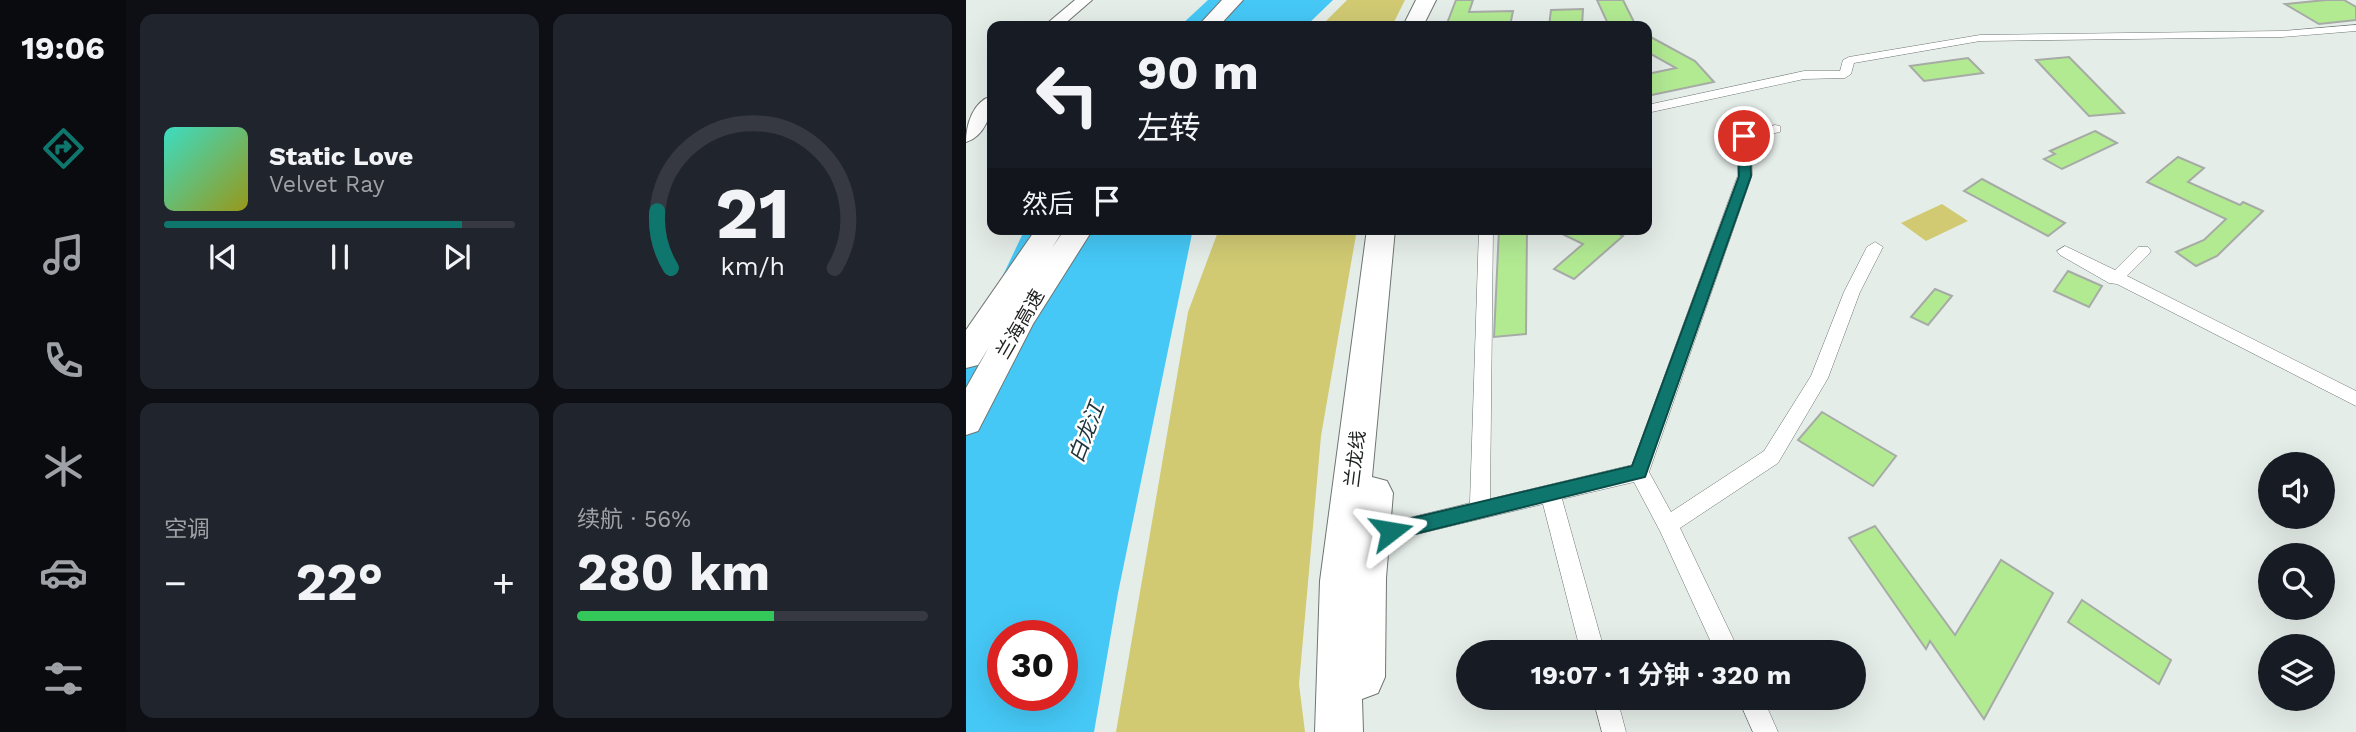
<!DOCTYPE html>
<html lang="zh">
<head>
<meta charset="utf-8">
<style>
  :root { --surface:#171b24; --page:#20242c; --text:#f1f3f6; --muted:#9ea1a6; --line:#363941; --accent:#0f766e }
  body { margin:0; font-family:"Work Sans","Noto Sans SC",sans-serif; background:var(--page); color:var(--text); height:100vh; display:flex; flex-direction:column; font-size:26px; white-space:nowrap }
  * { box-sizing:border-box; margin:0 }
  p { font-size:23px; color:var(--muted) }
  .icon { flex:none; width:38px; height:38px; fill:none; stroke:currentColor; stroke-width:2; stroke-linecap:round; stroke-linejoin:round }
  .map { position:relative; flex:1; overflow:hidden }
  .details { display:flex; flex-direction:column; gap:14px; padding:14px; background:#0d0f14; width:840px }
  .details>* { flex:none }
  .hud { position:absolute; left:21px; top:21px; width:665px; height:214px; border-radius:14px; box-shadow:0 7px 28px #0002; background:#171b24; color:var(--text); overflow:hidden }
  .buttons { position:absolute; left:1292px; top:452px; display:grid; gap:14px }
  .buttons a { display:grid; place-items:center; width:77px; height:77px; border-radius:50%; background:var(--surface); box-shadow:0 7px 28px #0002; font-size:35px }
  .speed { position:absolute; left:21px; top:620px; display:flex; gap:14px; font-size:35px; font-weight:700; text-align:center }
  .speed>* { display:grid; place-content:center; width:91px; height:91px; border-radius:50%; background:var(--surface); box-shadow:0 7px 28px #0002; line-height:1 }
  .speed .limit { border:10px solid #d22; background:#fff; color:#111 }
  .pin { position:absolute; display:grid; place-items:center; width:60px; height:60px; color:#fff; margin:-30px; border:4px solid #fff; border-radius:50%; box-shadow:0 2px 7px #0007 }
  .me { position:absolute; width:77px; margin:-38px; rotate:76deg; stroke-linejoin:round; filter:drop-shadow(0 0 5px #0008) }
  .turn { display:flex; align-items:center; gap:24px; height:147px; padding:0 35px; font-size:32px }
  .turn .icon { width:91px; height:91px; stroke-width:2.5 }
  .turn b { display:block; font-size:49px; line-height:60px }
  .then { display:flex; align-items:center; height:66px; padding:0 35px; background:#0003; gap:14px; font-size:26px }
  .big { font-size:52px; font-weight:700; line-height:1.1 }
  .details .tile { flex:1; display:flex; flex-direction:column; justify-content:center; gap:10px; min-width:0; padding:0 24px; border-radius:14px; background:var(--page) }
  .details .dial { align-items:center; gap:0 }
  .dial svg { height:182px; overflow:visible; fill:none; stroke:var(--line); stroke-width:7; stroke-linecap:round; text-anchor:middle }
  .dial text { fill:var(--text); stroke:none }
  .song { display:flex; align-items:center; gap:21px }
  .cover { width:84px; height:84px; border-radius:10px; background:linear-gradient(135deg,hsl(170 70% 55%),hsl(60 70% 35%)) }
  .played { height:7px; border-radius:4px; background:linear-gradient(90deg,var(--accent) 85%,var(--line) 85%) }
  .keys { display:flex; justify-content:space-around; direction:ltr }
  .heat { display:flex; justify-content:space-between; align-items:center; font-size:38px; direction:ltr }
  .charge { height:10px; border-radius:5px; background:linear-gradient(90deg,#34c759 56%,var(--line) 0) }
  .details .tiles { flex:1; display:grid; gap:14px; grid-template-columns:repeat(2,1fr) }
  .trip { position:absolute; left:490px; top:640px; width:410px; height:70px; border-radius:35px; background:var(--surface); box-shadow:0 7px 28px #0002; font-weight:700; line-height:70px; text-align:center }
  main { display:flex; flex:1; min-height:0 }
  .tab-bar { display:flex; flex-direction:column; width:126px; justify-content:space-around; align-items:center; background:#090b0e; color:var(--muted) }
  .tab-bar .icon { width:49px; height:49px }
  .tab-bar .on { color:var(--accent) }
  .tab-bar b { font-size:32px; color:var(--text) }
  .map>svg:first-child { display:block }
</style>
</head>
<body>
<main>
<nav class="tab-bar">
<b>19:06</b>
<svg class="icon on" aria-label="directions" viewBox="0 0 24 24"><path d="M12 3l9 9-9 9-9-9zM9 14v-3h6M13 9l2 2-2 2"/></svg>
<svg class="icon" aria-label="music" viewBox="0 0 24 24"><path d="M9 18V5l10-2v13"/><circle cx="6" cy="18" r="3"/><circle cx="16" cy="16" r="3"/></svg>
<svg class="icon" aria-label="phone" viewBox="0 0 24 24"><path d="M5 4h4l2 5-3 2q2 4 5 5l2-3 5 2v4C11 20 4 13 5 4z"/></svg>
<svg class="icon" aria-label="climate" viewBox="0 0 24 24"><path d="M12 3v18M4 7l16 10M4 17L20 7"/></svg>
<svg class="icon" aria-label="car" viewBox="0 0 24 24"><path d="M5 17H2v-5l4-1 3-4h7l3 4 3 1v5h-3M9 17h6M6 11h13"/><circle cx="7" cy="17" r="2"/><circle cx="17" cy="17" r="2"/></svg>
<svg class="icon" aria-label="filters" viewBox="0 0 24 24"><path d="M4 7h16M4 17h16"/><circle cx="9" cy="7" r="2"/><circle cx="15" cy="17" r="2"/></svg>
</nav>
<section class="details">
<div class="tiles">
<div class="tile">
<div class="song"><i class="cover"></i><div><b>Static Love</b><p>Velvet Ray</p></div></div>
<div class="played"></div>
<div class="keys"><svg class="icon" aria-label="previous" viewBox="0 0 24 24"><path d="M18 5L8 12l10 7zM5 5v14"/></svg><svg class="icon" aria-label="pause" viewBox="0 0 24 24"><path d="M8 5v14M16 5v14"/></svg><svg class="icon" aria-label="next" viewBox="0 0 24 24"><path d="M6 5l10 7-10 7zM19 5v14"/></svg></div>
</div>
<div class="tile dial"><svg viewBox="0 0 100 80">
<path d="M14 69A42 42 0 1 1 86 69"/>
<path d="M14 69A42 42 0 0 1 8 44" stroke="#0f766e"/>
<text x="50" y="56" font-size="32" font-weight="700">21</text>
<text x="50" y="72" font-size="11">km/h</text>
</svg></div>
<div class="tile"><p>空调</p>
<div class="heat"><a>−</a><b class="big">22°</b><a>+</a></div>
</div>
<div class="tile"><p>续航 · 56%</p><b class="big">280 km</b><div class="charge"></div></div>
</div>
</section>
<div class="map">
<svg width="1390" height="732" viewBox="0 0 1390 732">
  <rect width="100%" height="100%" fill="#e5ede9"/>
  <!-- green -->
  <g fill="#d1ca73">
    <polygon points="381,0 439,0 426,26 355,26"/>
    <polygon points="976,204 1002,221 960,241 935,223"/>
    <polygon points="253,229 391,229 355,436 333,684 339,732 150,732 222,312"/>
  </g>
  <!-- water -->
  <g fill="#45c8f6" fill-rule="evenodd">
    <polygon points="242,0 367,0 340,26 214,26"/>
    <path d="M59 229H227L152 593 128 732H0V353ZM37 635H96V695H37Z"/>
  </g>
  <!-- building -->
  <g fill="#b2ea92" stroke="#a7aba5" stroke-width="2">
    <polygon points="490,0 507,0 503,12 547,11 544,26 480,26"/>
    <polygon points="631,0 657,0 670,26 643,26"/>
    <polygon points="1360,0 1378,0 1390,7 1390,20 1353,24 1319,4"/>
    <polygon points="617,9 616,26 583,26 585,10"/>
    <polygon points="681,35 729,61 748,82 681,96 681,74 710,68 681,52"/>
    <polygon points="1103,57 1158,113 1123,116 1070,60"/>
    <polygon points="1002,58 1017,73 958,81 944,66"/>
    <polygon points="1129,131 1151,143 1096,169 1078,159 1089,154 1084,151"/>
    <polygon points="1212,157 1238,168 1222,182 1274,205 1277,202 1297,211 1251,256 1230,266 1210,252 1238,240 1260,219 1181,182"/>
    <polygon points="1016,179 1099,223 1082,236 998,191"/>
    <polygon points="533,229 561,229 560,334 528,337"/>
    <polygon points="586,229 643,229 657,236 608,279 588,269 617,244"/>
    <polygon points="1102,271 1136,286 1123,307 1088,291"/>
    <polygon points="969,289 986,296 962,325 945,317"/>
    <polygon points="856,412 930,456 907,486 832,440"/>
    <polygon points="909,526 989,635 1035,560 1087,593 1018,719 964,641 960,649 883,538"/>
    <polygon points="1116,600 1205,660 1193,684 1102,622"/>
  </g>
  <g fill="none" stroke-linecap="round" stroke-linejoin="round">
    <defs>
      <g id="street">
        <polygon points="1390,25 1390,31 1316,37 1014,41 888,63 885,74 879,78 838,79 681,113 681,105 838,71 874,71 877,60 883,57 1014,35 1316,31"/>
        <polygon points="809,125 814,126 814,132 785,138 786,175 683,472 705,512 798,451 845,376 878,292 901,247 909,242 917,247 894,292 862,378 812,463 714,528 774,653 750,653 694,531 668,482 596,499 639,653 615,653 577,504 401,546 394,544 391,537 394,530 401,528 504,503 513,229 527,229 524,499 666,465 772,175 772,136"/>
        <polygon points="1099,246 1149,270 1172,247 1182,247 1185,251 1182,255 1161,276 1390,391 1390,406 1151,284 1143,283 1094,255 1091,251"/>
        <polygon points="627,698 651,698 660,732 636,732"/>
        <polygon points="772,698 797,698 812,732 787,732"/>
      </g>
      <g id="secondary">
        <polygon points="109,0 126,0 96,26 78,26"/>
        <path d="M26 96C27 113 18 137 0 142 0 125 7 101 26 96Z"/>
      </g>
      <g id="highway">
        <polygon points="256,0 277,0 253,26 232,26"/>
        <polygon points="450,0 470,0 457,26 437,26"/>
        <polygon points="70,229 98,229 86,248 99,229 127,229 67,324 12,431 0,435 0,388 23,347 12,365 0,368 0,330"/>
        <polygon points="401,229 429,229 406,477 421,481 427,493 420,578 419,677 412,693 396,699 397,732 349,732 354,581"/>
      </g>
    </defs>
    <!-- street casing -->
    <use href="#street" stroke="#6e7572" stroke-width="1"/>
    <!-- secondary casing -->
    <use href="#secondary" stroke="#6e7572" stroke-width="2"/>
    <!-- highway casing -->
    <use href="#highway" stroke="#6e7572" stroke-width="2"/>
    <!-- street -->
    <use href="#street" fill="#fff" fill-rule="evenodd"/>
    <!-- secondary -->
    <use href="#secondary" fill="#fff" fill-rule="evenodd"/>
    <!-- highway -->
    <use href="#highway" fill="#fff" fill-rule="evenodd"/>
  </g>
  <!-- route -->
  <polygon fill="#0f766e" stroke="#0a4d48" stroke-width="2" points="778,132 784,136 785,176 679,477 425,540 419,537 416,531 419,525 425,523 666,466 773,176 772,136"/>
  <g text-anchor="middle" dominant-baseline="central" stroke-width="5" stroke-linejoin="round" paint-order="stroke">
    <!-- street labels -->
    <g font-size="19" fill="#1e201f" stroke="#fff">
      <text transform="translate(54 324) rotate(-60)">兰海高速</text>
      <text transform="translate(389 459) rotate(-83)">兰龙线</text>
    </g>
    <!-- water labels -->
    <g font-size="21" font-style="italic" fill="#1d333c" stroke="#fff">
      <text transform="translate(120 432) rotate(-69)">白龙江</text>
    </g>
  </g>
</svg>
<div class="buttons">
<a><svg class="icon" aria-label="sound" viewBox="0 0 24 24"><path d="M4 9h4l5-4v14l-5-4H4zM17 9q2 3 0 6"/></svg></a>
<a><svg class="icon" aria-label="search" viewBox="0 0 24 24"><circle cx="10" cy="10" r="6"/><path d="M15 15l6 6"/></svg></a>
<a><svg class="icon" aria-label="layers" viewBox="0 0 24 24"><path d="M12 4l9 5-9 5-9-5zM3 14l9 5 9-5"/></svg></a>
</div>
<div class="speed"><div class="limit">30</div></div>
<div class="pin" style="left:778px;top:136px;background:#d93025"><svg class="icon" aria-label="arrive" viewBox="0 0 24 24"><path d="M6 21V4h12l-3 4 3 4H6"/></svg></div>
<svg class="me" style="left:425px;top:531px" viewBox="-20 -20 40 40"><path d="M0-17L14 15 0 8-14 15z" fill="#0f766e" stroke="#fff" stroke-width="4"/></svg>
<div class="trip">19:07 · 1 分钟 · 320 m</div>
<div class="hud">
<div class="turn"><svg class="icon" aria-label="left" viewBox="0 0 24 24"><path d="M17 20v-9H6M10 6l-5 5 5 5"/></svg><div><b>90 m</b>左转</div></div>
<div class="then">然后<svg class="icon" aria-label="arrive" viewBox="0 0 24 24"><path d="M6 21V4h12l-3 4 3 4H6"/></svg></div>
</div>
</div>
</main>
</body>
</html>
